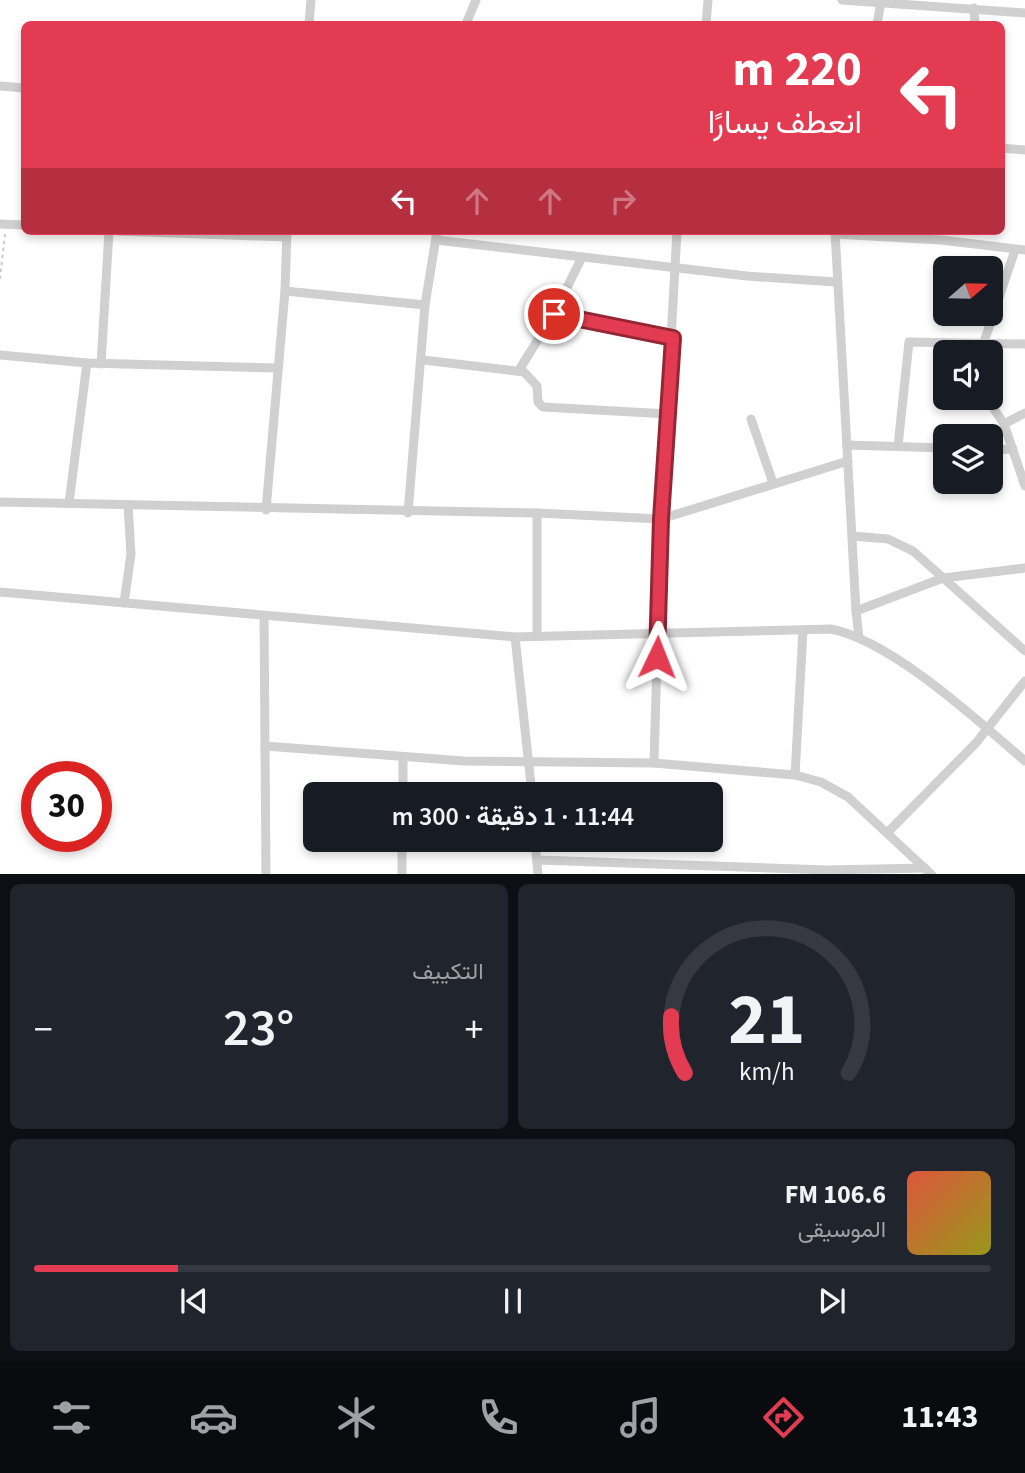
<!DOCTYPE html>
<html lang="ar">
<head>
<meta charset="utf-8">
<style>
  :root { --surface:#171b24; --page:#20242c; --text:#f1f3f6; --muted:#9ea1a6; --line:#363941; --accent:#e33b51 }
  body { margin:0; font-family:"Source Sans 3",Vazirmatn,sans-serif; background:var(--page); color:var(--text); direction:rtl; height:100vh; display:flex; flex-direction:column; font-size:26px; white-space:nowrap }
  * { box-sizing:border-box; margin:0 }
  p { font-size:23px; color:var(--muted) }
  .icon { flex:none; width:38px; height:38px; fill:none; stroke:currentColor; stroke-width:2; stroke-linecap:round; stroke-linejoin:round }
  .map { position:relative; height:874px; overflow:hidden; direction:ltr }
  .sheet { display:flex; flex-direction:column; gap:10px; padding:10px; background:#0d0f14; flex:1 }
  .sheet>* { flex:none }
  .banner { position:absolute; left:21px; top:21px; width:984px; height:214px; border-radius:10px; box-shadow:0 4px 10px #0003; direction:rtl; background:#e33b51; color:#fff; overflow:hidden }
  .needle { width:46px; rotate:70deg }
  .tools { position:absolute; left:933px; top:256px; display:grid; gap:14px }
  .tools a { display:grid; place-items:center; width:70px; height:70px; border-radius:10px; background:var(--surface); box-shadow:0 4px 10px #0003; font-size:35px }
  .speed { position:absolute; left:21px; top:761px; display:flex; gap:14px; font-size:35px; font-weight:700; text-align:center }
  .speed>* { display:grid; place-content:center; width:91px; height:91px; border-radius:50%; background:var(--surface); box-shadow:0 4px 10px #0003; line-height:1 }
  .speed .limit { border:10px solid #d22; background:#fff; color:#111 }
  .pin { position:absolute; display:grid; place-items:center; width:60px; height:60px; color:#fff; margin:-30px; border:4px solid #fff; border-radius:50%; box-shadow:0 2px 7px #0007 }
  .me { position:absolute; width:77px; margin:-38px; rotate:2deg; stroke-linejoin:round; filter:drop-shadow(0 0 5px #0008) }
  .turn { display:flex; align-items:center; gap:24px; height:147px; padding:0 28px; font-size:32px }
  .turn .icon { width:91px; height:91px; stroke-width:2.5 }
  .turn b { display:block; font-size:49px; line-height:60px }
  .lanes { display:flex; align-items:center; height:66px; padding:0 28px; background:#0003; justify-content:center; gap:35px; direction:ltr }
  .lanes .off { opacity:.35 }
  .big { font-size:52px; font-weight:600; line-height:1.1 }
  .sheet .card { flex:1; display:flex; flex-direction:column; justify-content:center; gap:10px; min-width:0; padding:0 24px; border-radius:10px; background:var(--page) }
  .sheet .dial { align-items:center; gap:0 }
  .dial svg { height:182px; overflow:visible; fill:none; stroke:var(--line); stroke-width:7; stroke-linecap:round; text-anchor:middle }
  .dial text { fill:var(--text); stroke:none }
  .song { display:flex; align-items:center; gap:21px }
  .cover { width:84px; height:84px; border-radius:10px; background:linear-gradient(135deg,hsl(10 70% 55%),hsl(60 70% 35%)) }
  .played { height:7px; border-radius:4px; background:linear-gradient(90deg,var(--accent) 15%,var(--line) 15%) }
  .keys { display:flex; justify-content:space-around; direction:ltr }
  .heat { display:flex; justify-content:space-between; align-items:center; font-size:38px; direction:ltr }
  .sheet .tiles { flex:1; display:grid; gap:10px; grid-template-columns:1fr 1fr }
  .card:last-child { grid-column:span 2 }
  .trip { position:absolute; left:303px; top:782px; width:420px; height:70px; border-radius:10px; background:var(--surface); box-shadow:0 4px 10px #0003; font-weight:600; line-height:70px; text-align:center; direction:rtl }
  .tab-bar { display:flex; height:112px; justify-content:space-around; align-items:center; background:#090b0e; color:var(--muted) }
  .tab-bar .icon { width:49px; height:49px }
  .tab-bar .active { color:var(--accent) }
  .tab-bar b { font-size:32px; color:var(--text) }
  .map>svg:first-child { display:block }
</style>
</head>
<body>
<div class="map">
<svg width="1025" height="875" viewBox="0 0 1025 875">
  <rect width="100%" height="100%" fill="#fff"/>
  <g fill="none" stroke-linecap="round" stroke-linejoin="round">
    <!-- path -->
    <polyline stroke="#cdcdcd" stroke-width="2" stroke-dasharray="3.5 3.5" stroke-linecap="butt" points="0,279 5,234"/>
    <!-- street -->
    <g stroke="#d0d0d0" stroke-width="9">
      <polyline points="842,0 1025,13"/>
      <polyline points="974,8 975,24"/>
      <polyline points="309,24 311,0"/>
      <polyline points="466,24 476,0"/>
      <polyline points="706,24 708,0"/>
      <polyline points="877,24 881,2"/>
      <polyline points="0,86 24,88"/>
      <polyline points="1001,148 1025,150"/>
      <polyline points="0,224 24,225"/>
      <polyline points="118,231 286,237"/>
      <polyline points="835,231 856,611"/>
      <polyline points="835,234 941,240 1025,250"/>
      <polyline points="436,240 747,276 836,282"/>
      <polyline points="285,291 425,305"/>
      <polyline points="554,314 673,338"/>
      <polyline points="983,345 1015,250"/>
      <polyline points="0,355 87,363 277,368"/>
      <polyline points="423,360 524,372 537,386 538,402 543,407 668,414"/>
      <polyline points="101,364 109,231"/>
      <polyline points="519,370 554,314 582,257"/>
      <polyline points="986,397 1004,424 1025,486"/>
      <polyline points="751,419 773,483"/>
      <polyline points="1004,424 1025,413"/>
      <polyline points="847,445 945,448"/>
      <polyline points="898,446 909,342 1025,344"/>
      <polyline points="990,450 1013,449"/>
      <polyline points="0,502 537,513 661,519 848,461"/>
      <polyline points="69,503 87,363"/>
      <polyline points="266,510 285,291 287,231"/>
      <polyline points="408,513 425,305 437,231"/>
      <polyline points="853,536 888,539 913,551 1025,651"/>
      <path d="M0 592 515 637 831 629C892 641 977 720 1025 761"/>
      <polyline points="124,603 131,554 128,505"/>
      <polyline points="264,616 266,875"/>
      <polyline points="537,636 537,513"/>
      <polyline points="515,637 532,794"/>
      <polyline points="859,638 856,611 943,578 1025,568"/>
      <polyline points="265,746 464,761 654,763 795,775 821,782 848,797 932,875"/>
      <polyline points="654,763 661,519 677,231"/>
      <polyline points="795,775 803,630"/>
      <polyline points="403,794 403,757"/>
      <polyline points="887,833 976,743 1025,681"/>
      <polyline points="535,840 538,875"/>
      <polyline points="537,860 827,870 925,868"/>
      <polyline points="402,875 402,840"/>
    </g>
  </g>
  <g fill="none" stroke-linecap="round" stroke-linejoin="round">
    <defs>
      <polyline id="route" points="554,314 673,338 661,519 657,657"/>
    </defs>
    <!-- route casing -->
    <use href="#route" stroke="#942635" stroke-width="18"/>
    <!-- route -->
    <use href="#route" stroke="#e33b51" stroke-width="12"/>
  </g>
</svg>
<div class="tools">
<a><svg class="needle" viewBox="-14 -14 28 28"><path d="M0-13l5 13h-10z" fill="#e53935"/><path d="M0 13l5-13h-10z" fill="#9ea1a6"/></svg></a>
<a><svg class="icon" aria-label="sound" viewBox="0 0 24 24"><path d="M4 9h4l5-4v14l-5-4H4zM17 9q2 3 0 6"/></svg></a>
<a><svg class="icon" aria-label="layers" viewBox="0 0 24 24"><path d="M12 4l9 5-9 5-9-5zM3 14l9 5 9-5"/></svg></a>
</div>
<div class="speed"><div class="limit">30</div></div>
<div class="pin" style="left:554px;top:314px;background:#d93025"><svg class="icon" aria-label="arrive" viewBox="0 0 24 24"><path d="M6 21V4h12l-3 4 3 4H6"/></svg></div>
<svg class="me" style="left:657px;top:657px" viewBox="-20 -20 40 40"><path d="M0-17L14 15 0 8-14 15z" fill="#e33b51" stroke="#fff" stroke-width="4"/></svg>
<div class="trip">11:44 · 1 دقيقة · 300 m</div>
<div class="banner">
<div class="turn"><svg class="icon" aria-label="left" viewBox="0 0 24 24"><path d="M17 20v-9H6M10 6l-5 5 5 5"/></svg><div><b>220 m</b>انعطف يسارًا</div></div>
<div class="lanes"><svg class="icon" aria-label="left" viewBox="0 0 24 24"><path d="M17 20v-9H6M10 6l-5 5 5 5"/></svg><svg class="icon off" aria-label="ahead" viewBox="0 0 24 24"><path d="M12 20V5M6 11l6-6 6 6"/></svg><svg class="icon off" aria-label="ahead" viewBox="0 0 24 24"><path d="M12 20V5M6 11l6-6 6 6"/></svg><svg class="icon off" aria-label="right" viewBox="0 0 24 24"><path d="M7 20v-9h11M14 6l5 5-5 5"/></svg></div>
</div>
</div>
<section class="sheet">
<div class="tiles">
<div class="card dial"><svg viewBox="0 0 100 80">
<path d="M14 69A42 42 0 1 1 86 69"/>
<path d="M14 69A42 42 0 0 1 8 44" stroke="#e33b51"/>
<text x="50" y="56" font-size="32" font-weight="700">21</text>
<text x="50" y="72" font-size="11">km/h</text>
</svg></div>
<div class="card"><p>التكييف</p>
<div class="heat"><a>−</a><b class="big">23°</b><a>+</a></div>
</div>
<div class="card">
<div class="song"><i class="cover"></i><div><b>106.6 FM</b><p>الموسيقى</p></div></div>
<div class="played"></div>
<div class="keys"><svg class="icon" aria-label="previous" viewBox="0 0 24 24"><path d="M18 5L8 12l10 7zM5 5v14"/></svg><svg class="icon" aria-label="pause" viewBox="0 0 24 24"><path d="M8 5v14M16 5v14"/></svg><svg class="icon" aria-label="next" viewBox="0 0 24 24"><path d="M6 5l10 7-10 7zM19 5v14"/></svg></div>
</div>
</div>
</section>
<nav class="tab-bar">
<b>11:43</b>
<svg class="icon active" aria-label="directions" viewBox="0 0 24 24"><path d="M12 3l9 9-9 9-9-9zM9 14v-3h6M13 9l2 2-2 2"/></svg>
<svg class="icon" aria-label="music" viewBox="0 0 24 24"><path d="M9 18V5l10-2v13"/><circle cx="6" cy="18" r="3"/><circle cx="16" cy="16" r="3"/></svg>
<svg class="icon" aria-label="phone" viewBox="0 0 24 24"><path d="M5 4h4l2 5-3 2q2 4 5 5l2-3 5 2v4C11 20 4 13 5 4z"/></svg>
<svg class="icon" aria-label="climate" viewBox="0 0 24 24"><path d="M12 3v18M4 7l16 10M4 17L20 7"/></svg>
<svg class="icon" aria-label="car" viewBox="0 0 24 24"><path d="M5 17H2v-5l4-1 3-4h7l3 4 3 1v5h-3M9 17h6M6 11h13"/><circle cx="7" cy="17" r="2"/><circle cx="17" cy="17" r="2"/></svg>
<svg class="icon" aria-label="filters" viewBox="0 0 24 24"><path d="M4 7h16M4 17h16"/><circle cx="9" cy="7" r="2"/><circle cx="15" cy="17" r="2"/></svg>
</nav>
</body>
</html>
